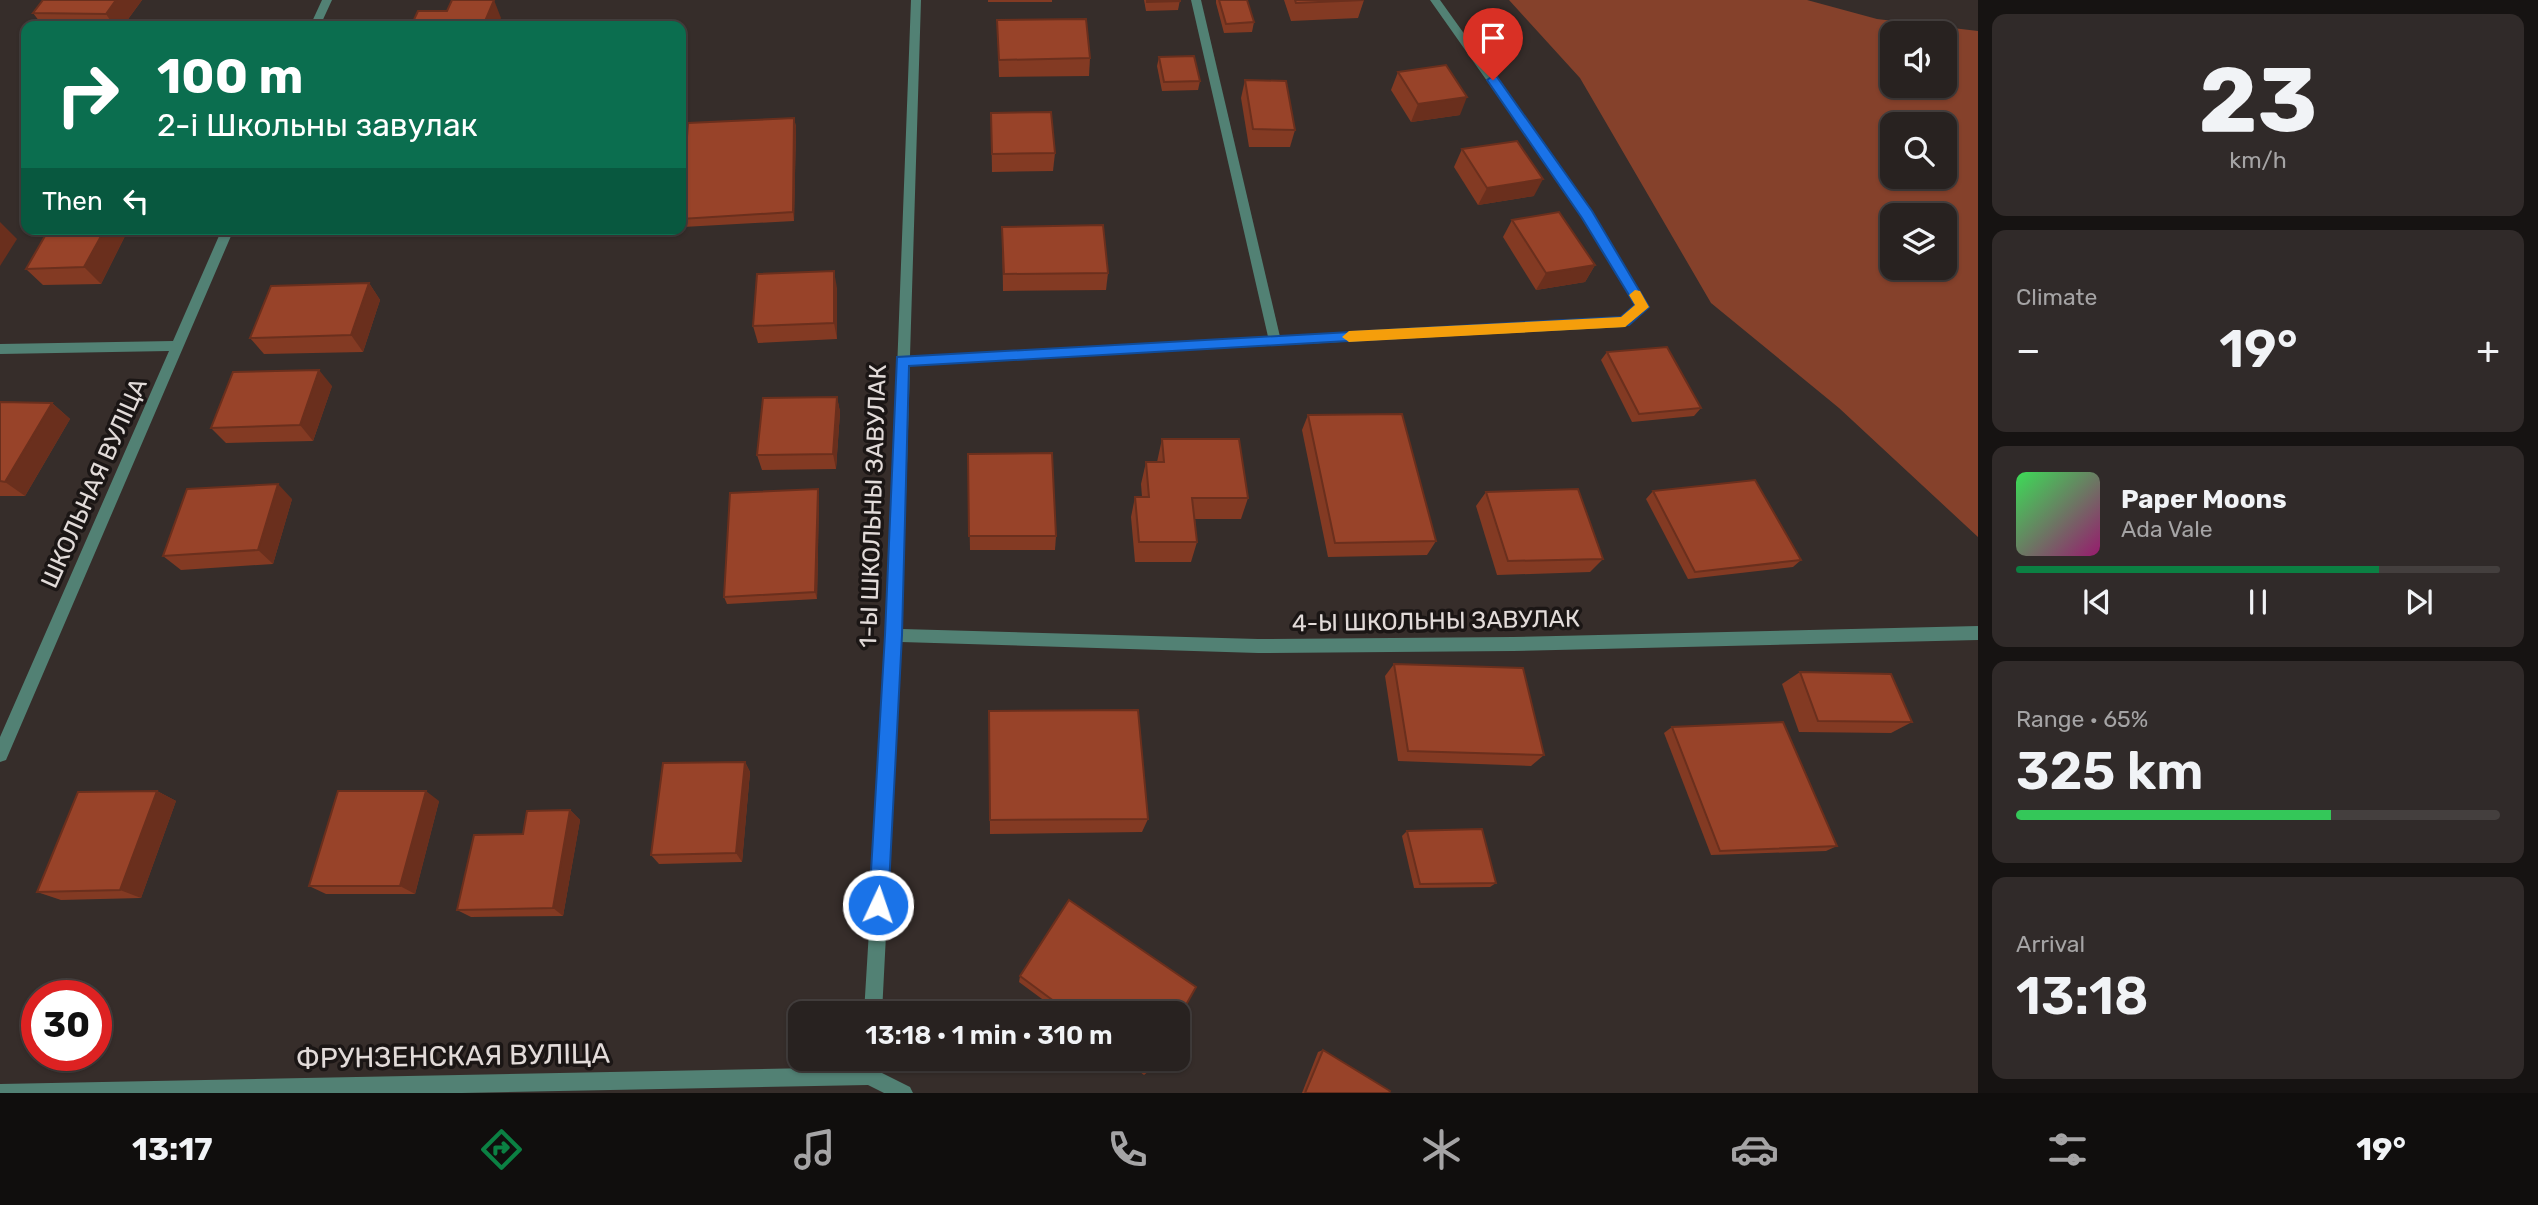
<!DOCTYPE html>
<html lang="en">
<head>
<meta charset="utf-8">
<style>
  :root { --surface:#282220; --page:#302a29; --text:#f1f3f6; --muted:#a5a4a5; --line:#443f3e; --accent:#0b8043 }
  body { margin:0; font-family:Rubik,sans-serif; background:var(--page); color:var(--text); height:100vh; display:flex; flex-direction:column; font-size:26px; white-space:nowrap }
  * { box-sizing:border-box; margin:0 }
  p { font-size:23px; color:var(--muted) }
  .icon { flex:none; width:38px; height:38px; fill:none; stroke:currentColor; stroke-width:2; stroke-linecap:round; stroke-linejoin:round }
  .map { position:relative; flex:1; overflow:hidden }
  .details { display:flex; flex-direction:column; gap:14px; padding:14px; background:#161312; width:560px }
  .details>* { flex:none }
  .top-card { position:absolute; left:21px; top:21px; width:665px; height:214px; border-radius:14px; box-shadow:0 2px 5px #0004,0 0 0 2px var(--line); background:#0b6e4f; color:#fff; overflow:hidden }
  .buttons { position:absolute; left:1880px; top:21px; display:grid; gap:14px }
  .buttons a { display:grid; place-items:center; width:77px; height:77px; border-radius:14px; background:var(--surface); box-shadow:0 2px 5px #0004,0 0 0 2px var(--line); font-size:35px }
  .speed { position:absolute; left:21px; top:980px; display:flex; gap:14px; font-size:35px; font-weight:700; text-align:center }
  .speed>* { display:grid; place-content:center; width:91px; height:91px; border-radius:50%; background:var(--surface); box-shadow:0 2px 5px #0004,0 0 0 2px var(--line); line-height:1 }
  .speed .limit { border:10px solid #d22; background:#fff; color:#111 }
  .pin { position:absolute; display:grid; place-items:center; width:60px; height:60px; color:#fff; margin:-72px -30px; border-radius:50% 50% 50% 0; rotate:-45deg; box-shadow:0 0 7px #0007 }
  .pin .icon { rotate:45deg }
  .me { position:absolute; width:77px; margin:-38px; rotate:3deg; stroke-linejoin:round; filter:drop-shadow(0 0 5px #0008) }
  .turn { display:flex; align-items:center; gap:24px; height:147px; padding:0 21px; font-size:32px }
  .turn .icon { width:91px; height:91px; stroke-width:2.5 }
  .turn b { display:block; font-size:49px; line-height:60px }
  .then { display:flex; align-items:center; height:66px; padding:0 21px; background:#0003; gap:14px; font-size:26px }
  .big { font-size:52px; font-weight:600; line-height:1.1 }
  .details .tile { flex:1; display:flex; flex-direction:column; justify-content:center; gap:10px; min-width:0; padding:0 24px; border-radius:14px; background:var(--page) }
  .details .dial { align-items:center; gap:0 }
  .dial b { font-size:91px; line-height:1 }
  .song { display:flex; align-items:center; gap:21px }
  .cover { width:84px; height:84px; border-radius:10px; background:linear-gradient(135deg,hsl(130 70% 55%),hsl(320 70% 35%)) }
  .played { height:7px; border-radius:4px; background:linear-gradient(90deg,var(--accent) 75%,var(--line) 75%) }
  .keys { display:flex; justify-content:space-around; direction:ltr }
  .heat { display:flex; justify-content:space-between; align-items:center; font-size:38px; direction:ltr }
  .charge { height:10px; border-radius:5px; background:linear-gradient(90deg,#34c759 65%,var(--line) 0) }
  .trip { position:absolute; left:788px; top:1001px; width:402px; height:70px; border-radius:14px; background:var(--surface); box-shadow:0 2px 5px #0004,0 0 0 2px var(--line); font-weight:600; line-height:70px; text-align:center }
  .tabs { display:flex; height:112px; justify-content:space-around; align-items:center; background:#100e0d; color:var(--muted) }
  .tabs .icon { width:49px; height:49px }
  .tabs .active { color:var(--accent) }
  .tabs b { font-size:32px; color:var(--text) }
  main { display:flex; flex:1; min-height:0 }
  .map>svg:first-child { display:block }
</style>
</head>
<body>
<main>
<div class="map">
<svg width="1978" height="1093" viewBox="0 0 1978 1093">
  <rect width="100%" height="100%" fill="#362d2a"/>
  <!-- green -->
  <path fill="#85412b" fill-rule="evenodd" d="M1509 0H1807L1877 19 1978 31V537L1839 408 1711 303 1580 78ZM1892 33H1944V86H1892ZM1892 124H1944V177H1892ZM1892 215H1944V268H1892Z"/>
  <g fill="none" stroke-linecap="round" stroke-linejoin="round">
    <!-- lane -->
    <polygon fill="#528174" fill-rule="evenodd" points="1191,0 1201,0 1281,341 1275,346 1269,341"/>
    <!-- street -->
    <g fill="#528174" fill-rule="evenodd">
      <polygon points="322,0 332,0 320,26 310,26"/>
      <polygon points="911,0 921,0 910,356 1622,318 1635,306 1583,217 1430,0 1440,0 1591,211 1648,307 1629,325 1625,327 910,365 902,629 1258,639 1513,637 1978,626 1978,640 1513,651 1258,653 901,642 882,1013 864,1013 887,635"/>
      <polygon points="222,229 234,229 6,760 0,762 0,737 169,351 0,354 0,344 173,341"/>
      <polygon points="861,1059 879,1059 878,1071 910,1087 913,1093 884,1093 868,1085 462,1093 0,1093 0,1084 861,1067"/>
    </g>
  </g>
  <!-- wall -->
  <g fill="#833a23">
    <polygon points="43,0 142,0 123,26 43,26 33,13"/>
    <rect x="988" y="0" width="64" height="2"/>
    <polygon points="1144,0 1180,0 1178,10 1146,11"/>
    <polygon points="1216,0 1219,0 1254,22 1252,32 1224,33 1216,3"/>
    <polygon points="1284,0 1364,0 1358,18 1291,21"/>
    <polygon points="997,20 1090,58 1089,76 999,77"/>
    <polygon points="1159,57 1200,81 1198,90 1162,91 1157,66"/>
    <polygon points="1398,72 1460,115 1411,122 1391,90"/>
    <polygon points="1245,80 1295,130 1290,147 1249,147 1241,98"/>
    <polygon points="991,113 1055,153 1053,171 992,172"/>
    <polygon points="794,118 796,127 794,221 683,227 681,221 681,210"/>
    <polygon points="1462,149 1534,196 1478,205 1454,167"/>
    <polygon points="1512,220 1595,265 1585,282 1536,290 1503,237"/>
    <polygon points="1002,227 1108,273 1106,290 1003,291"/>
    <polygon points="326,229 400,229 399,231 327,231"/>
    <polygon points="125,236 101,284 43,285 26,269"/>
    <polygon points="369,283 380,300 363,352 264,354 250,338"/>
    <polygon points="837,288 837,339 758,343 753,326"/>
    <polygon points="1607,352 1701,408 1694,416 1632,422 1601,360"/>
    <polygon points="332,386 313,441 226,443 211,428"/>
    <polygon points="837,397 840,412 836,469 762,470 757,455"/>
    <polygon points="0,402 52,403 70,419 25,496 0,496"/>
    <polygon points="1308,415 1436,541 1427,555 1328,557 1302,430"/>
    <polygon points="1162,439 1248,498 1241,519 1195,519 1197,542 1191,562 1135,562 1131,517 1135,497 1142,497 1141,484 1146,462 1157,462"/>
    <polygon points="968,454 1056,536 1055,550 970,550"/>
    <polygon points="818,489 819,497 817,599 727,604 724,597"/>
    <polygon points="1653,491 1801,560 1793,567 1688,579 1646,499"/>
    <polygon points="1486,492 1603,559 1590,572 1497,575 1476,506"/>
    <polygon points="292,499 273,564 181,570 163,556"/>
    <polygon points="1394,664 1544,755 1531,766 1398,761 1385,676"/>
    <polygon points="1800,672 1912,722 1891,733 1799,732 1782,684"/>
    <polygon points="989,711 1148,819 1142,832 990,834"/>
    <polygon points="1672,727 1837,846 1826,851 1711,855 1664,733"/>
    <polygon points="745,762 750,772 742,862 659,864 651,855"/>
    <polygon points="157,791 176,801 141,898 61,900 37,892"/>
    <polygon points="439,801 415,894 326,894 309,886"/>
    <polygon points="570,810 580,820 563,916 471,917 457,910 523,834"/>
    <polygon points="1407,831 1496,883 1490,887 1414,888 1402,836"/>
    <polygon points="1020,976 1178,1013 1061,1013 1019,982"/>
    <polygon points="1323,1050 1389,1093 1302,1093 1318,1052"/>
    <polygon points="1123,1059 1155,1059 1149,1071 1144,1075"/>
  </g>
  <!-- shaded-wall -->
  <g fill="#6a2f1d">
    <polygon points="116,0 142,0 123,26 114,26 106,14"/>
    <polygon points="494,0 501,18 498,26 483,26"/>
    <polygon points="1467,97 1460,115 1411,122 1418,104"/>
    <polygon points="794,118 796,127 794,221 793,212"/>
    <polygon points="1543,179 1534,196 1478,205 1487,188"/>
    <polygon points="0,222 17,239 0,266"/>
    <polygon points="105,229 119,229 125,236 101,284 84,267"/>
    <polygon points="1595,265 1585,282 1536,290 1546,273"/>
    <polygon points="834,271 837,288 837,339 834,323"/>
    <polygon points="369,283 380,300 363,352 351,335"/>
    <polygon points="319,370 332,386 313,441 300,425"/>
    <polygon points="837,397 840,412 836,469 833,454"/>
    <polygon points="52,403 70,419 25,496 5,482"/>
    <polygon points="278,484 292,499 273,564 258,550"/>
    <polygon points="818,489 819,497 817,599 815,592"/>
    <polygon points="745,762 750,772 742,862 736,853"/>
    <polygon points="157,791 176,801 141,898 120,890"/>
    <polygon points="426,791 439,801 415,894 400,886"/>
    <polygon points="570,810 580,820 563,916 553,908"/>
  </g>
  <!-- building -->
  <g fill="#984329" stroke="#6a2f1d" stroke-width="2">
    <polygon points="43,0 116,0 106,14 33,13"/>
    <polygon points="452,0 494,0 483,26 411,26 418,11 447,11"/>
    <polygon points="1147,0 1180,0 1180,1 1147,2"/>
    <polygon points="1219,0 1247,0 1254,22 1226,24"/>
    <polygon points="1295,0 1364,0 1296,3"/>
    <polygon points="1086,19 1090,58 999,60 997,20"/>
    <polygon points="201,24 200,26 154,26"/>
    <polygon points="1194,56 1200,81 1164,82 1159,57"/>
    <polygon points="1446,65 1467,97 1418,104 1398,72"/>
    <polygon points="1245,80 1286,81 1295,130 1253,129"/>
    <polygon points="1051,112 1055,153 992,154 991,113"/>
    <polygon points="794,118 793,212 681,219 688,123"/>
    <polygon points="1517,141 1543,179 1487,188 1462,149"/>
    <polygon points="1559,212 1595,265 1546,273 1512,220"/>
    <polygon points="1103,225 1108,273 1004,274 1002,227"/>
    <polygon points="49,229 105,229 84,267 26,269"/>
    <polygon points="834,271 834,323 753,326 757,274"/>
    <polygon points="369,283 351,335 250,338 271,286"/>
    <polygon points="1667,347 1701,408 1639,414 1607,352"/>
    <polygon points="319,370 300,425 211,428 233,372"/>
    <polygon points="837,397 833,454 757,455 763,398"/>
    <polygon points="0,402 52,403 5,482 0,481"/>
    <polygon points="1402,414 1436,541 1335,543 1308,415"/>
    <polygon points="1162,439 1239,439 1248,498 1192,498 1197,542 1139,542 1135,497 1149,497 1146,462 1164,462"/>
    <polygon points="1052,453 1056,536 969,536 968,454"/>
    <polygon points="1755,480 1801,560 1695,572 1653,491"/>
    <polygon points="278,484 258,550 163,556 187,489"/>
    <polygon points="818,489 815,592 724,597 730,493"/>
    <polygon points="1578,489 1603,559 1508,561 1486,492"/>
    <polygon points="1394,664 1523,668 1544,755 1408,751"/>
    <polygon points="1800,672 1891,674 1912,722 1818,721"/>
    <polygon points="1138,710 1148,819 990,820 989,711"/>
    <polygon points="1783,722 1837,846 1720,851 1672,727"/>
    <polygon points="745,762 736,853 651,855 663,763"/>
    <polygon points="157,791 120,890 37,892 78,792"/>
    <polygon points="338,791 426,791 400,886 309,886"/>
    <polygon points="570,810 553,908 457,910 474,835 523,834 527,811"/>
    <polygon points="1482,829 1496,883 1420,884 1407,831"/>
    <polygon points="1069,900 1196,987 1178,1019 1178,1013 1070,1013 1020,976"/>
    <polygon points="1323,1050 1390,1091 1389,1093 1305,1093"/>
    <polygon points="1132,1059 1155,1059 1149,1071"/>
  </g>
  <!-- route -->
  <polygon fill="#1a73e8" stroke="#114b97" stroke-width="2" points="1493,76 1497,77 1592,211 1649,307 1629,325 909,366 902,635 888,905 885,912 878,915 872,912 869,905 885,635 897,357 1621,317 1635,305 1582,218 1487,80"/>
  <!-- slow -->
  <polygon fill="#f59e0b" points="1635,290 1640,291 1649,307 1625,327 1349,342 1342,337 1349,331 1621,317 1635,305 1629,295"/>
  <g text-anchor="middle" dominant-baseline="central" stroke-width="7" stroke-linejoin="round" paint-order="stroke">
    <!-- street labels -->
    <g font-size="24" fill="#e2dbd9" stroke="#1b1615">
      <text transform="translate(94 483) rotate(-66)">ШКОЛЬНАЯ ВУЛІЦА</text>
      <text transform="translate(873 506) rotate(-88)">1-Ы ШКОЛЬНЫ ЗАВУЛАК</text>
      <text transform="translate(1436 621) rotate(-1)">4-Ы ШКОЛЬНЫ ЗАВУЛАК</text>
    </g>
    <!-- near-street labels -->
    <g font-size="28" fill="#e2dbd9" stroke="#1b1615">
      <text transform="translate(453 1056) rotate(-1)">ФРУНЗЕНСКАЯ ВУЛІЦА</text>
    </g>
  </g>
</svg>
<div class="buttons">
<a><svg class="icon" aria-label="sound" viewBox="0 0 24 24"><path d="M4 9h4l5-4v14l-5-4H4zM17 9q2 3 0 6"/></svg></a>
<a><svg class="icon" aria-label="search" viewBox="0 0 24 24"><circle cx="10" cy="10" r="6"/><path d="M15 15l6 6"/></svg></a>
<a><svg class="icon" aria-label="layers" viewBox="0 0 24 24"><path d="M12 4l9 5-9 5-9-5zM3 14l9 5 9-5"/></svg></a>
</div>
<div class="speed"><div class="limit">30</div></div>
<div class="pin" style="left:1493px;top:80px;background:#d93025"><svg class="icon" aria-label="arrive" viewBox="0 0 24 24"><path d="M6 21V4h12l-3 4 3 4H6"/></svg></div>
<svg class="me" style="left:878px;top:905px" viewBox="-20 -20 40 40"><circle r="17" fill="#1a73e8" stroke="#fff" stroke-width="3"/><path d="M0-11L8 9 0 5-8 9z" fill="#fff"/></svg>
<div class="trip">13:18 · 1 min · 310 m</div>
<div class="top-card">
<div class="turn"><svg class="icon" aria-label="right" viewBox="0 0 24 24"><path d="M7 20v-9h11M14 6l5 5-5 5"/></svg><div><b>100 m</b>2-і Школьны завулак</div></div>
<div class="then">Then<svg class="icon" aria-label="left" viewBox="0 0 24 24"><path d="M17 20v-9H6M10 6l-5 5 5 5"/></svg></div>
</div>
</div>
<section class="details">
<div class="tile dial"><b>23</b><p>km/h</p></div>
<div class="tile"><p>Climate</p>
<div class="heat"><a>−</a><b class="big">19°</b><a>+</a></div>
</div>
<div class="tile">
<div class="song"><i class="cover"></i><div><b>Paper Moons</b><p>Ada Vale</p></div></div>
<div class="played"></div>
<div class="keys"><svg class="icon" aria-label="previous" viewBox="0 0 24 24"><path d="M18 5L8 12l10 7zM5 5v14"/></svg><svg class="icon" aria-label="pause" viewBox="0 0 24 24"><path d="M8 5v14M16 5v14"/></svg><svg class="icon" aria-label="next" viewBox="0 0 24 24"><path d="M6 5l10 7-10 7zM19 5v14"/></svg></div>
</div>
<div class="tile"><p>Range · 65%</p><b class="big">325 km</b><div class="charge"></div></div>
<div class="tile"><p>Arrival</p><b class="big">13:18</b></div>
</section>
</main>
<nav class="tabs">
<b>13:17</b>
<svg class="icon active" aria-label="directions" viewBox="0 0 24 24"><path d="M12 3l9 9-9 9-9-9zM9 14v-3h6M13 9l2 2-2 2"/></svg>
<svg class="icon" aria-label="music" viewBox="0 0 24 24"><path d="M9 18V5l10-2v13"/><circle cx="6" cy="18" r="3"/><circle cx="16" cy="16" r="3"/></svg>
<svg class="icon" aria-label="phone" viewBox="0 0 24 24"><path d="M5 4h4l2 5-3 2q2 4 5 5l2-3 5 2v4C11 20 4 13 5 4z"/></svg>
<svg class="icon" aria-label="climate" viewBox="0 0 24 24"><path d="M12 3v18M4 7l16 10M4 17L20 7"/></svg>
<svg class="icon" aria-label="car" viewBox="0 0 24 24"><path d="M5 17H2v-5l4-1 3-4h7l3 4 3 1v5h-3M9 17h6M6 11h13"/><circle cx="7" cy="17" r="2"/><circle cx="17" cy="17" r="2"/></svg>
<svg class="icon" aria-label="filters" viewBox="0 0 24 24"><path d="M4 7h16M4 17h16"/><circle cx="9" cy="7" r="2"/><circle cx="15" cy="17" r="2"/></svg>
<b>19°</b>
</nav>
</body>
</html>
